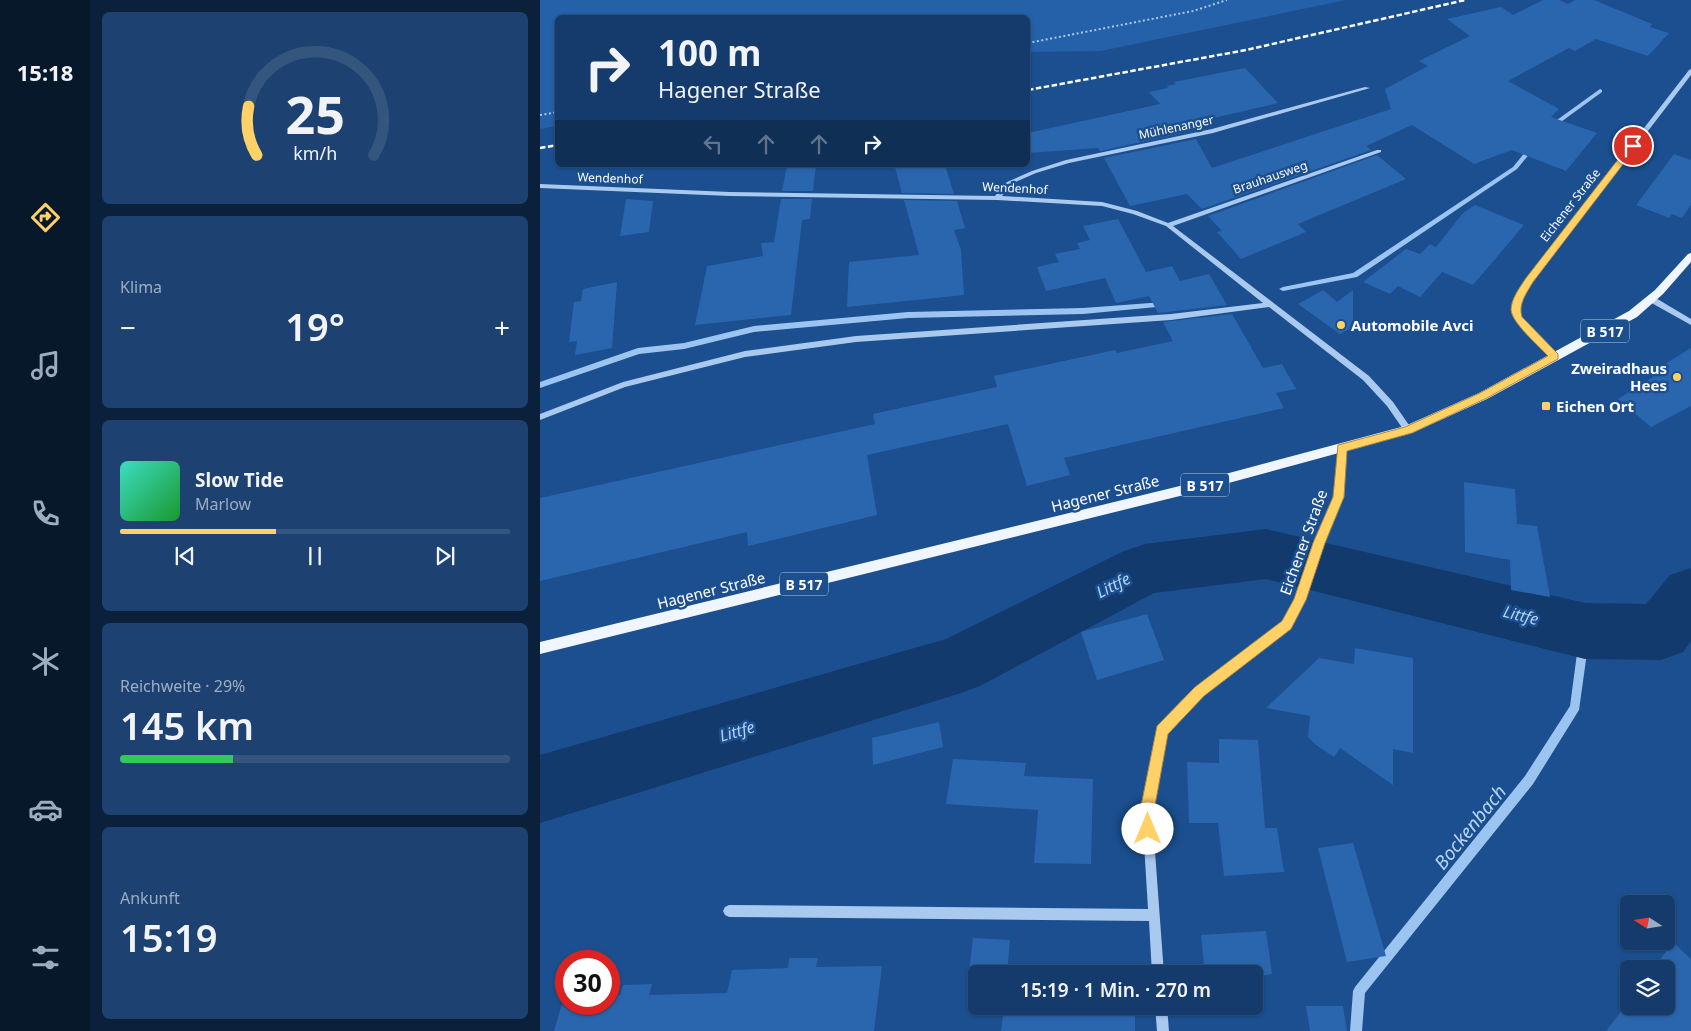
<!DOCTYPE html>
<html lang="de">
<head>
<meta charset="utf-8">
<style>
  :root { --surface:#143b6b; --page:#1d4271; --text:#f1f3f6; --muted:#9dadc1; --line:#33557e; --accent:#ffd166 }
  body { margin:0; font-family:"Noto Sans",sans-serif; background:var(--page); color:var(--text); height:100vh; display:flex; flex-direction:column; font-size:19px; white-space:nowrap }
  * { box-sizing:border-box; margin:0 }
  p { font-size:16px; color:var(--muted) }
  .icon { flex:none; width:28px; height:28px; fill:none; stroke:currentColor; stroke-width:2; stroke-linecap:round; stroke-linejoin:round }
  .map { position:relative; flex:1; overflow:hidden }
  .sheet { display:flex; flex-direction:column; gap:12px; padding:12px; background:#0b203b; width:450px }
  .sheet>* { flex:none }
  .top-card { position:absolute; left:15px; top:15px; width:475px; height:152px; border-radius:8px; box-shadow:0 1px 4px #0004,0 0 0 1px var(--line); background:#143b6b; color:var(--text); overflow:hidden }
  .needle { width:32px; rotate:282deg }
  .controls { position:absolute; left:1080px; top:895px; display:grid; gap:10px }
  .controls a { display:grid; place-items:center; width:55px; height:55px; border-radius:8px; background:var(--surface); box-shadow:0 1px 4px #0004,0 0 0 1px var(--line); font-size:25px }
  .speed { position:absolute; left:15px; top:950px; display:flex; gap:10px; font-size:25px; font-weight:700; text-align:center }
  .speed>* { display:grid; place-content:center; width:65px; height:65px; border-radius:50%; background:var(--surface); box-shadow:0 1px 4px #0004,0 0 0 1px var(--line); line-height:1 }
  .speed .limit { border:8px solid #d22; background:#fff; color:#111 }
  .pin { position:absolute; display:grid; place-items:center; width:42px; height:42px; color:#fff; margin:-21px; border:2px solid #fff; border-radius:50%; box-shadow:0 1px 5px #0007 }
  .me { position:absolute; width:55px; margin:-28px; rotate:0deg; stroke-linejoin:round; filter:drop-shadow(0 0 4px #0008) }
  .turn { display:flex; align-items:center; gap:18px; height:105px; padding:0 20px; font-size:22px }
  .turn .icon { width:65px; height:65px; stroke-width:2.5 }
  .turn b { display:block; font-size:35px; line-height:42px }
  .lanes { display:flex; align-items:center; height:48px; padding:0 20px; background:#0003; justify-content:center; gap:25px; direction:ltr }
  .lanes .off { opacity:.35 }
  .big { font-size:38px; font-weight:600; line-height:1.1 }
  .sheet .tile { flex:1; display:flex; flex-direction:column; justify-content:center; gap:8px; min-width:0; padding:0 18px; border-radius:8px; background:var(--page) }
  .sheet .dial { align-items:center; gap:0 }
  .dial svg { height:130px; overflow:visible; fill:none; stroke:var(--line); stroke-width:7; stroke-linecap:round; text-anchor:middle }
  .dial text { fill:var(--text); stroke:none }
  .song { display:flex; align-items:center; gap:15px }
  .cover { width:60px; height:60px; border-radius:8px; background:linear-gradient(135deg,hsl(170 70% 55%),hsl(130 70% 35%)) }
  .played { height:5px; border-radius:2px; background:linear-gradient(90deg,var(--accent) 40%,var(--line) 40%) }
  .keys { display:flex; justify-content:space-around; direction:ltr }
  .heat { display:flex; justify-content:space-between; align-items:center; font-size:28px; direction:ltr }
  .charge { height:8px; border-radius:4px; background:linear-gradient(90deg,#34c759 29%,var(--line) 0) }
  .trip { position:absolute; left:428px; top:965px; width:295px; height:50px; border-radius:8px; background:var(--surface); box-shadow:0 1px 4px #0004,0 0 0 1px var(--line); font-weight:600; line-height:50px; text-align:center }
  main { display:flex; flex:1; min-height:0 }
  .dock { display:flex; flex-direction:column; width:90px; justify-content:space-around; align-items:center; background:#08182b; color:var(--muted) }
  .dock .icon { width:35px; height:35px }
  .dock .active { color:var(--accent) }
  .dock b { font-size:22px; color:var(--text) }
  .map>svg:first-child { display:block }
</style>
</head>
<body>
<main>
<nav class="dock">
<b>15:18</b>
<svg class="icon active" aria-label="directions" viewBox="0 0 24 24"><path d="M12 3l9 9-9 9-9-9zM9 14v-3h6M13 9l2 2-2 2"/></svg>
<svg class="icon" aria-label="music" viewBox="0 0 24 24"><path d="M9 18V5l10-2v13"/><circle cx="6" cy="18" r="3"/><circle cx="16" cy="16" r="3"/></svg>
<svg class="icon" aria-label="phone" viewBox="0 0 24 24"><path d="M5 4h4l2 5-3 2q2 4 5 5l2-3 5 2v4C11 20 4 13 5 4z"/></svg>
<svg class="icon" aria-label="climate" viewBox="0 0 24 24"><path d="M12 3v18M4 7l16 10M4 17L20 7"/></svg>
<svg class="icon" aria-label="car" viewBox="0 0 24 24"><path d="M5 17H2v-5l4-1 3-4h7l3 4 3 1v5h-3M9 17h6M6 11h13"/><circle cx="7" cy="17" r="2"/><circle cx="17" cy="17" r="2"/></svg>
<svg class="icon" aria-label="filters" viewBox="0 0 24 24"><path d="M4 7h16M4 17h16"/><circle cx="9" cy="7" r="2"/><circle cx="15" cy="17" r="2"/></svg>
</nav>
<section class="sheet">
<div class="tile dial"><svg viewBox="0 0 100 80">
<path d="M14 69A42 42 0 1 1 86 69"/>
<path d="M14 69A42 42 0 0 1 9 39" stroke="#ffd166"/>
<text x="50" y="56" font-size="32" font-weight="700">25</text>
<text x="50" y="72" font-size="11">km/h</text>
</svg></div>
<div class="tile"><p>Klima</p>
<div class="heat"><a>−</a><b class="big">19°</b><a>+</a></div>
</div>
<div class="tile">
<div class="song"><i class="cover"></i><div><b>Slow Tide</b><p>Marlow</p></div></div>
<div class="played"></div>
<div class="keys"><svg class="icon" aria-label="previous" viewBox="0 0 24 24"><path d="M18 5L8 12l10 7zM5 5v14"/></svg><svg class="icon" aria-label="pause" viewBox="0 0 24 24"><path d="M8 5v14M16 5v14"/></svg><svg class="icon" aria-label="next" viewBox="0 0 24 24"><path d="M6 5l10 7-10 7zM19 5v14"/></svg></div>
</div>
<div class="tile"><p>Reichweite · 29%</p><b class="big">145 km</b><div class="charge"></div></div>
<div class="tile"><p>Ankunft</p><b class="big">15:19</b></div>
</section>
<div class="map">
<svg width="1151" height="1031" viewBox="0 0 1151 1031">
  <rect width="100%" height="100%" fill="#1b4f8f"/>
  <!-- green -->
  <polygon fill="#2461a8" points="0,0 806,0 561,51 488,52 488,18 18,18 17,126 0,129"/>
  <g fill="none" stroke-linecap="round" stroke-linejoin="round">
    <!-- stream -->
    <g fill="#9cc4f0" fill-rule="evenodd">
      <polygon points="1060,89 1062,90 1062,92 1014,127 1010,127 1010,125"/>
      <polygon points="993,144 996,146 977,169 817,277 743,291 739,289 743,287 813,273 973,167 991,145"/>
      <polygon points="624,302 628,304 627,306 543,314 368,318 214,332 144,349 99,354 0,388 0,382 98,348 144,343 214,326 368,312 543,308"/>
      <polygon points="1045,627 1048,628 1050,631 1039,710 993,784 825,993 822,1031 810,1031 813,991 815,987 985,776 1030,706 1040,631 1042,628"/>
    </g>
    <!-- river -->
    <polygon fill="#123a6d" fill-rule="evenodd" points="726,529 1045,603 1106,604 1130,575 1151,568 1151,641 1143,652 1121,660 1045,659 726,579 614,593 440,686 418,694 0,823 0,755 406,639 584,551 605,544"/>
  </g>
  <!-- building -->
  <g fill="#2a66ad">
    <polygon points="1003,0 1019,0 1028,4 1035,0 1054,0 1112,24 1110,27 1129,33 1108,56 1056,39 1035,51 1029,48 968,81 1019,109 1011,117 1057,133 1026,171 972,150 934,164 872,125 826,146 831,150 662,209 647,194 590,206 564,158 656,139 672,168 851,109 845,89 888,66 879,61 930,36 907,19 961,7 973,15"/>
    <polygon points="705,68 738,103 648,124 652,131 560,151 558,148 488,153 488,133 620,104 609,92 628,88 627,86 636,84 634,82"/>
    <polygon points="1134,154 1151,160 1151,205 1142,218 1132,214 1129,218 1096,205"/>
    <polygon points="837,155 866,179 758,224 766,232 701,259 677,232 682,231 668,216"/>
    <polygon points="247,165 276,165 273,191 242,191"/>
    <polygon points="376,165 405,165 414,194 362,193 355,167 376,168"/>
    <polygon points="86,199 113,201 109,232 80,236"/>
    <polygon points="241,199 272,199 270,219 262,220 251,315 155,325 167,266 223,256 221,243 234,242"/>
    <polygon points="364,200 417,201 425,228 414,230 421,250 424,295 307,307 309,262 379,255"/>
    <polygon points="935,205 984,225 933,285 902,272 880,297 858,286 850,294 823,282 866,249 880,254 890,244 896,247 923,213"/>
    <polygon points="578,219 606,272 632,266 640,281 669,274 687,305 618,313 609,296 576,303 565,278 506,291 497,267 519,262 515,254 540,249 537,243 550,240 543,226"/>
    <polygon points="77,282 72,348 35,355 37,341 29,342 34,302 41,301 43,289"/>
    <polygon points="783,290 797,302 813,290 813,327 800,334 758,304"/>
    <polygon points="692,314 723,368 742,364 756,389 736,393 744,408 524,458 530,475 487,486 468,424 327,455 337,515 208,546 207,532 0,581 0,498 335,424 333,414 457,387 454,376 575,350 577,353 633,341 623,322"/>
    <polygon points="1151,348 1151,406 1111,427 1078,399 1113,377 1109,374"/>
    <polygon points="924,482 975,489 977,524 997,526 1010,597 971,590 970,560 925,552"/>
    <polygon points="607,614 624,660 557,680 541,632"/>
    <polygon points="815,648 873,658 873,753 853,749 853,785 800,748 794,757 776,745 768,737 770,716 726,708 779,658 814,664"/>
    <polygon points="399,722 403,747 333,765 332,738"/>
    <polygon points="679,739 718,740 725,828 737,828 744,872 684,876 678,823 649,823 647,762 679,763"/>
    <polygon points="413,759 486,763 484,776 553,779 551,864 494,863 498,810 406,804"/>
    <polygon points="813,843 846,956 807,962 778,848"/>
    <polygon points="726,931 732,974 714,977 714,974 665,974 661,935"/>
    <polygon points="433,938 470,940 467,974 436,974 436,989 427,988"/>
    <polygon points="1133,942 1151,959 1151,1031 1066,1031 1089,1001 1089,1006 1126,1006 1126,969 1113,969"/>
    <polygon points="249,958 278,958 276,967 342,966 334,1031 14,1031 24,997 26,997 26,1004 69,1004 69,996 80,995 83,985 112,984 109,995 187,993 192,970 248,968"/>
    <polygon points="464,1006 595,1006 595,1031 461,1031"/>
    <polygon points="766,1006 803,1006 807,1031 770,1031"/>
  </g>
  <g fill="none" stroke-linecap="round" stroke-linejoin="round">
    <!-- path -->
    <g stroke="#a9c9ee" stroke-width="2" stroke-dasharray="2 2.5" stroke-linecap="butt">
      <polyline points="488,43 653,11 687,0"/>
      <polyline points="0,115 18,112"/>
    </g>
    <!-- minor -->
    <g fill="#a9c9ee" fill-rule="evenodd">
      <path d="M1151 69V75L992 282C986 292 977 304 981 316 984 324 1011 346 1019 356L1015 359 1012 358 974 318V303L987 279 1149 70Z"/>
      <polygon points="825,87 830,88 673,133 529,163 496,173 471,184 462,196 562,202 597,211 628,223 837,150 841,150 841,152 633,226 829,376 853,402 871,428 872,430 871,432 865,432 847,406 823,380 729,307 631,320 316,342 205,357 85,387 0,420 0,414 83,382 205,351 316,336 631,314 723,303 626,226 593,214 562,206 457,200 190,196 0,188 0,184 190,192 455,196 467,182 492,171 526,160 672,129"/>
      <polygon points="1108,297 1114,297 1151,319 1151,325 1108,301"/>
      <polygon points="802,445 806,448 803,497 783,543 765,601 749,628 664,695 627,733 612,811 624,974 612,974 609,921 189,917 185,915 183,911 185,907 189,905 608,909 602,811 617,731 618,727 656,689 743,622 756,600 775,543 795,497 798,448"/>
      <polygon points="615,1006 627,1006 629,1031 617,1031"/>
    </g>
    <!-- major -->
    <polygon fill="#f0f6ff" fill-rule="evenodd" points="1151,253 1151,262 1123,294 1097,317 947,399 872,433 648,494 0,654 0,642 648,484 865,426 939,393 1089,311 1115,290 1148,254"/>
    <!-- rail -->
    <g stroke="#fff" stroke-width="2.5" stroke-dasharray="5.5 2.5" stroke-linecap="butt">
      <polyline points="488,90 706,50 925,0"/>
      <polyline points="0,148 18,145"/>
    </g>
  </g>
  <!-- route -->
  <path fill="#ffd166" stroke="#a68842" d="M1090 144 1097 146 993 282C986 294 978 304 982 317L1018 354V359L947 398 872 433 807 451 804 497 785 543 766 600 751 629 664 696 628 734 614 811 615 829 613 834 608 836 603 834 600 811 617 726 655 687 742 621 754 599 773 543 793 497 798 445 865 427 940 393 1008 356C999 346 972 323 971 310 971 299 980 287 986 278Z"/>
  <!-- markers -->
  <g fill="#ffd166" stroke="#1b4f8f" stroke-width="2">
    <circle cx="801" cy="325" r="5"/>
    <circle cx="1137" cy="377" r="5"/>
    <rect x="1001" y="401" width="10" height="10" rx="2.5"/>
  </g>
  <g text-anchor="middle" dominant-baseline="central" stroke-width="5" stroke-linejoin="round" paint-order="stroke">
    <!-- far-street labels -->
    <g font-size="12" fill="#fff" stroke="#1b4f8f">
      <text transform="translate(636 127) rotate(-12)">Mühlenanger</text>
      <text transform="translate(730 177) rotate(-19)">Brauhausweg</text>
      <text transform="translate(70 178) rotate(2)">Wendenhof</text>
      <text transform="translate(475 188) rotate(3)">Wendenhof</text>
      <text transform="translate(1030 205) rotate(-52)">Eichener Straße</text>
    </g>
    <!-- shield labels -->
    <g fill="#1b4f8f" stroke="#bbcadd" stroke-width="1">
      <rect x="1041" y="319.5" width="48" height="23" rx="4"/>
      <rect x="641" y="473.5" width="48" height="23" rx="4"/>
      <rect x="240" y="572.5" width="48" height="23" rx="4"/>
    </g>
    <g font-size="14" font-weight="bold" fill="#fff">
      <text x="1065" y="331">B 517</text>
      <text x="665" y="485">B 517</text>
      <text x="264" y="584">B 517</text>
    </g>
    <!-- poi labels -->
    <g font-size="15" font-weight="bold" fill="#fff" stroke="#1b4f8f" text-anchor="start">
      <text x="811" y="325">Automobile Avci</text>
      <text x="1127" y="368" text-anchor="end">Zweiradhaus<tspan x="1127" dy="17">Hees</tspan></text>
      <text x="1016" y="406">Eichen Ort</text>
    </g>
    <!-- street labels -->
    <g font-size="15" fill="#fff" stroke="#1b4f8f">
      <text transform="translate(565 493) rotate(-14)">Hagener Straße</text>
      <text transform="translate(763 542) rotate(-70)">Eichener Straße</text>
      <text transform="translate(171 590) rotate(-14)">Hagener Straße</text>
    </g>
    <!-- water labels -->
    <g font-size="16" font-style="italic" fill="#b5d3f5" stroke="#1b4f8f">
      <text transform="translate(573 585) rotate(-27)">Littfe</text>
      <text transform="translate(981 615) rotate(14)">Littfe</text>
      <text transform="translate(197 731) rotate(-16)">Littfe</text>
    </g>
    <!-- near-water labels -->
    <g font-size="19" font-style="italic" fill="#b5d3f5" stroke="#1b4f8f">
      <text transform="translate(930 827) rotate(-51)">Bockenbach</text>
    </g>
  </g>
</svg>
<div class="controls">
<a><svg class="needle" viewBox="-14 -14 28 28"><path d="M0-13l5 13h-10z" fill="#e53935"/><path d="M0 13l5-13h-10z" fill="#9dadc1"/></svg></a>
<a><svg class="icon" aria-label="layers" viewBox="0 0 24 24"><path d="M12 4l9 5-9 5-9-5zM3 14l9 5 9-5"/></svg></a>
</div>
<div class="speed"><div class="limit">30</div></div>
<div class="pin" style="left:1093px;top:146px;background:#d93025"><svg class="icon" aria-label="arrive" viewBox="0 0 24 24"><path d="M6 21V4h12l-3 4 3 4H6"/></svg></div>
<svg class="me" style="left:608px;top:829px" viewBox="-20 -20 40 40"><circle r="19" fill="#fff"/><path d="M0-13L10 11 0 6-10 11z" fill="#ffd166"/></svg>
<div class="trip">15:19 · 1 Min. · 270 m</div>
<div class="top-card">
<div class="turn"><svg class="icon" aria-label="right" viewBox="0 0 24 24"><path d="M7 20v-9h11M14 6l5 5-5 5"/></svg><div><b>100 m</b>Hagener Straße</div></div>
<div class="lanes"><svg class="icon off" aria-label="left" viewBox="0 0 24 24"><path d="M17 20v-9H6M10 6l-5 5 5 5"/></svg><svg class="icon off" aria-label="ahead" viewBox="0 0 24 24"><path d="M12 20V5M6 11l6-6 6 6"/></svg><svg class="icon off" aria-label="ahead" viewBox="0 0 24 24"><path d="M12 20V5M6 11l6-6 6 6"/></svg><svg class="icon" aria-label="right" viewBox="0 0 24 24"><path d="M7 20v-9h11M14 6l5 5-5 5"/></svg></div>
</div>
</div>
</main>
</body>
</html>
